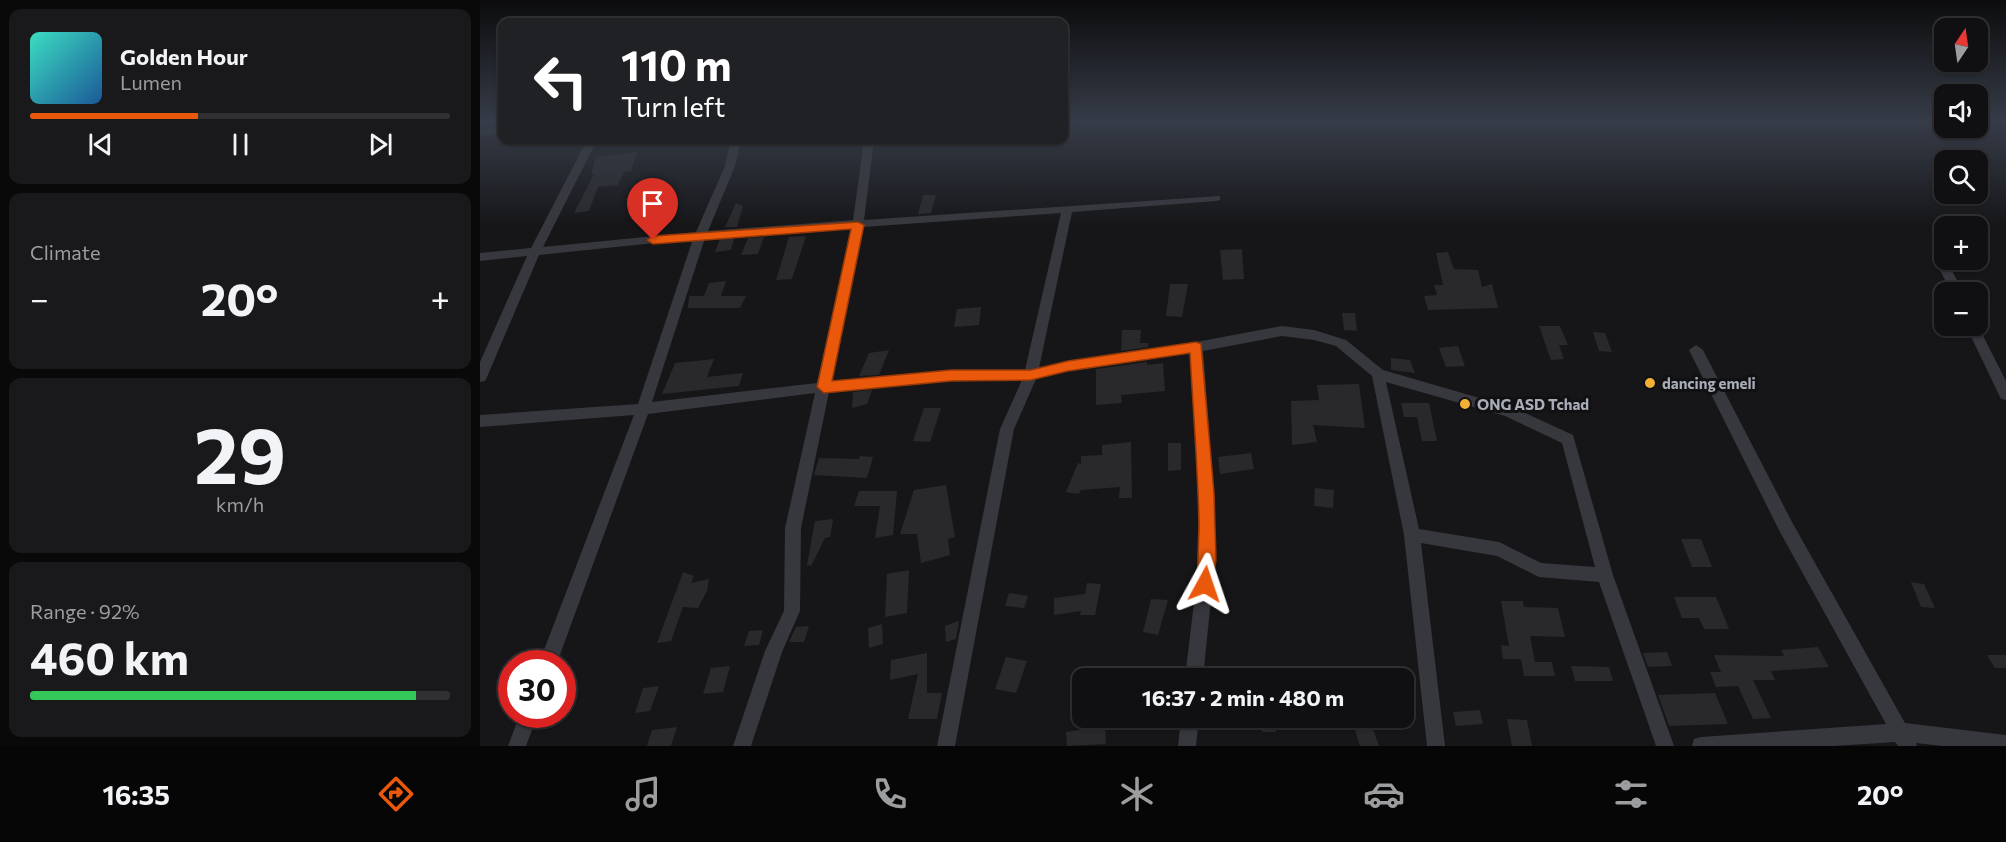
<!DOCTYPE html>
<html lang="en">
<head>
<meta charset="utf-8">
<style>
  :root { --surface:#101012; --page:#19191b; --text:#f1f3f6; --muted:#9c9d9f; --line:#303032; --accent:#ea580c }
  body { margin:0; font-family:Commissioner,sans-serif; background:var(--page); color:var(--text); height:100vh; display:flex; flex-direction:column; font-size:22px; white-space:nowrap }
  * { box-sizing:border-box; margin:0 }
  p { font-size:20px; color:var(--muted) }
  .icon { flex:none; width:33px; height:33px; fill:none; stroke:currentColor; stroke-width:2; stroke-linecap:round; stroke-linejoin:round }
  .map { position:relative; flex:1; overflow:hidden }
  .side { display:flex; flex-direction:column; gap:9px; padding:9px; background:#09090a; width:480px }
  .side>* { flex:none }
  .top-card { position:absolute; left:18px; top:18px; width:570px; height:126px; border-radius:12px; box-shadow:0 2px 4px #0004,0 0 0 2px var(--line); background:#202124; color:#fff; overflow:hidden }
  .needle { width:39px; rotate:13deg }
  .tools { position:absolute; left:1454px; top:18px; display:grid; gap:12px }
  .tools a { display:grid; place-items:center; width:54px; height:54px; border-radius:12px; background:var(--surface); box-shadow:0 2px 4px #0004,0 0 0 2px var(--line); font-size:30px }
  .speed { position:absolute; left:18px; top:650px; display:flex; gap:12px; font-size:30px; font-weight:700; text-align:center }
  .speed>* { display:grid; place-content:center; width:78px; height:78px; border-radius:50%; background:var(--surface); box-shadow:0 2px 4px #0004,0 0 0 2px var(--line); line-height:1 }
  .speed .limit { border:9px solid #d22; background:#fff; color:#111 }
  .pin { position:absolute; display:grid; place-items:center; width:51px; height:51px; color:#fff; margin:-62px -26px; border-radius:50% 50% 50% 0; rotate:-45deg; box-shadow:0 0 6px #0007 }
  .pin .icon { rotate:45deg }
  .me { position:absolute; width:66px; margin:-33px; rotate:5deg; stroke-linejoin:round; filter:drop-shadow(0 0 4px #0008) }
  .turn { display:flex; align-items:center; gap:21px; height:126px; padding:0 24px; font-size:27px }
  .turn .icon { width:78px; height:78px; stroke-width:2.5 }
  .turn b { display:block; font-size:42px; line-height:51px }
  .big { font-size:45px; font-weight:700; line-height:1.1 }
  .side .card { flex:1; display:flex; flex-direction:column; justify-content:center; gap:9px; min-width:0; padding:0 21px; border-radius:12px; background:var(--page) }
  .side .dial { align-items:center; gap:0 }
  .dial b { font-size:78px; line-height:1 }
  .song { display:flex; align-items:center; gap:18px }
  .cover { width:72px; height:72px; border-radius:9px; background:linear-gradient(135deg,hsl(170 70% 55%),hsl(210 70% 35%)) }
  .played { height:6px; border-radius:3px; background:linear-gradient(90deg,var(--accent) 40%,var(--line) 40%) }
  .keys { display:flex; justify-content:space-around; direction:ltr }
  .heat { display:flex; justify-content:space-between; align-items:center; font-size:33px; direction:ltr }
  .charge { height:9px; border-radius:4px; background:linear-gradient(90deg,#34c759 92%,var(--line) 0) }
  .trip { position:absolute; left:592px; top:668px; width:342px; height:60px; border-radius:12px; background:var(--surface); box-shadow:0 2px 4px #0004,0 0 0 2px var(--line); font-weight:700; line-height:60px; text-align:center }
  .dock { display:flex; height:96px; justify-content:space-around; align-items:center; background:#060607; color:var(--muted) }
  .dock .icon { width:42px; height:42px }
  .dock .active { color:var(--accent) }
  .dock b { font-size:27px; color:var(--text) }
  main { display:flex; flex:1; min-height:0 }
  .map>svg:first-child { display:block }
</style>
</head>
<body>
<main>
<section class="side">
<div class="card">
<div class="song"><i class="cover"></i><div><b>Golden Hour</b><p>Lumen</p></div></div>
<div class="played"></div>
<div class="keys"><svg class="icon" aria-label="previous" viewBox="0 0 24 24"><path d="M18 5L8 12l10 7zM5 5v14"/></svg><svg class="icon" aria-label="pause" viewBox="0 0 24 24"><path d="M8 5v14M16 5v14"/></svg><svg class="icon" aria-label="next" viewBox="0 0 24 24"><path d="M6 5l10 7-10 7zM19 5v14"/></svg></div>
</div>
<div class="card"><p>Climate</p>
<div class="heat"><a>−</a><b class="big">20°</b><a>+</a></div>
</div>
<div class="card dial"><b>29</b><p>km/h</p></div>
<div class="card"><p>Range · 92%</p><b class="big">460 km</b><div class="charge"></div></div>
</section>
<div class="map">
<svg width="1526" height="746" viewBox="0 0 1526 746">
  <rect width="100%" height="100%" fill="#161618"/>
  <!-- building -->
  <g fill="#29292c">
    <polygon points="157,152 151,171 144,172 138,185 118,187 109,211 94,213 114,174 111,174 116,157"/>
    <polygon points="443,195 456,195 451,213 438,214"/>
    <polygon points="256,203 263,206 257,227 245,227"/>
    <polygon points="326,236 312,279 296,280 309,237"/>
    <polygon points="284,237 278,254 261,255 268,238"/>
    <polygon points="254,238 251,250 235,252 240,239"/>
    <polygon points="762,249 764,279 743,280 740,250"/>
    <polygon points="968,252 974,269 998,270 1002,287 1012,284 1018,308 948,310 944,296 957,295 954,285 963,285 956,253"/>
    <polygon points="246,281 241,296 266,296 260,308 208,308 209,296 224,296 229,283"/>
    <polygon points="690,284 708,284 702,317 686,316"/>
    <polygon points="501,307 499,325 474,327 477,309"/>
    <polygon points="862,313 875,313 877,331 864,330"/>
    <polygon points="1059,326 1080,326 1088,345 1079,345 1084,359 1071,360"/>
    <polygon points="642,330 661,330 660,343 668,343 668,347 641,351"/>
    <polygon points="1113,332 1125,333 1132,352 1119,351"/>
    <polygon points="978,346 985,366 966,367 959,348"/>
    <polygon points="409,350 399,375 379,376 389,353"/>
    <polygon points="911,358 930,360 935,373 911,370"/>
    <polygon points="234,359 227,377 263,373 259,386 182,394 195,363"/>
    <polygon points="667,362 667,365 683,363 685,391 641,395 642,403 616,405 616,369"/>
    <polygon points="879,384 885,428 833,425 837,442 812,445 811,401 839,400 837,385"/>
    <polygon points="392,390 387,404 372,408 373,392"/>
    <polygon points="921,403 949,403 957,441 942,441 937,417 924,417"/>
    <polygon points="444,408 461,408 450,442 433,441"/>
    <polygon points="651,442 652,498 639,498 640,487 601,490 599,494 586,492 598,463 601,464 601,456 622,455 622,445"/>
    <polygon points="688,443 701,443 701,470 688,471"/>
    <polygon points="771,453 774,469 740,474 738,457"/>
    <polygon points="380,456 393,457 387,478 334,475 339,458 379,459"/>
    <polygon points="466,485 475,537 468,539 470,555 441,563 437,534 420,534 434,490"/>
    <polygon points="835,488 854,490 853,508 834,506"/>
    <polygon points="379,491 417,491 413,535 395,538 400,506 374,506"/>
    <polygon points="353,519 350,537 345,538 331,566 327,565 335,521"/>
    <polygon points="1201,539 1221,539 1232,567 1212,567"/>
    <polygon points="429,570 427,613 405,617 407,574"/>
    <polygon points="203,572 214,576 211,583 229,579 227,591 218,608 203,607 191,641 177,643"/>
    <polygon points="1431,582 1444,584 1455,608 1441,607"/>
    <polygon points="607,583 621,584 615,615 600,615 601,611 574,615 574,598 605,594"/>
    <polygon points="529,593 548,596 544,608 525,606"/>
    <polygon points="1194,597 1236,597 1249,629 1224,629 1219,618 1202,618"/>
    <polygon points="671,599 688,600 678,635 663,632"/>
    <polygon points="1021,601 1043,601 1044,607 1078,608 1085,637 1050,636 1055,662 1072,662 1075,676 1044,676 1041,659 1023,659 1021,645 1029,646"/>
    <polygon points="479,621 476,639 466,642 465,626"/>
    <polygon points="402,624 403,644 389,648 388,628"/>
    <polygon points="329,626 324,642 309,642 316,627"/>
    <polygon points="283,630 279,645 264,646 269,631"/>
    <polygon points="1338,647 1349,667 1291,671 1295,680 1273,680 1291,718 1273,719 1258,686 1236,687 1230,672 1241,672 1234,655 1304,656 1301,650"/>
    <polygon points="1187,652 1192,666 1168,667 1163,653"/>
    <polygon points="447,653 447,693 462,693 457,719 428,719 438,674 410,680 411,660"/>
    <polygon points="1507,655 1526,655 1526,668 1515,668"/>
    <polygon points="526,657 547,661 536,693 515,689"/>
    <polygon points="250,666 243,692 223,694 231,668"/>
    <polygon points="1091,666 1129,667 1133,681 1095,681"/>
    <polygon points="179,686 170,711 155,713 163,688"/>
    <polygon points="1235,693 1248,724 1189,726 1178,695"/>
    <polygon points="1000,710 1003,724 976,726 973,712"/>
    <rect x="782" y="717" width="14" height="15"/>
    <polygon points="1027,719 1047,720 1052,746 1032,746"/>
    <polygon points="625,726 626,744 587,746 586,732"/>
    <polygon points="892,726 899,746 880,746 875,730"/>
    <polygon points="197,727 191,746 167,746 172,730"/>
  </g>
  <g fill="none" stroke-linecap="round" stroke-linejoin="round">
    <!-- minor -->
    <g fill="#37383d" fill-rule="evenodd">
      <polygon points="22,128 22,134 0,136 0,130"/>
      <path d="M107 140H117L63 247 216 232 245 166 251 140H261L255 166 228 231 373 220 384 140H394L384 220 740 196V200L736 201 592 212 559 368 588 361 716 342 802 326 834 330 866 340 903 370 1034 408 1093 435 1133 575 1194 746H1176L1119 582 1059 577 1017 556 941 543 965 746H947L924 535 892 376 856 346 834 340 802 336 723 351 734 493 735 560 723 678H705L719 560 718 493 710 353 588 371 556 379 534 429 475 746H457L520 429 542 380 471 381 349 392 321 528 320 611 302 652 271 746H253L285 651 304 611 305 528 335 393 168 414 77 663H59L154 415 0 427V415L158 404 213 239 59 255 7 377 5 381 0 382V362L47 256 0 261V253L51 248ZM581 213 545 370 471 371 351 381 383 227ZM372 228 337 383 172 402 225 238ZM906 382 1025 416 1082 443 1115 567 1061 563 1019 542 939 529Z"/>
      <polygon points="1465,264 1469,265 1483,292 1471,292 1459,268"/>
      <polygon points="1497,324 1526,381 1526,400 1521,399 1486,326 1497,326"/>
      <polygon points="1216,345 1223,350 1312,522 1425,723 1526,735 1526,746 1462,746 1436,743 1437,746 1418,746 1415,742 1354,746 1212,746 1214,739 1221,737 1406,724 1300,532 1209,350"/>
      <polygon points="40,714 58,714 46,746 28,746"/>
      <polygon points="701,717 719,717 716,746 698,746"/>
    </g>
  </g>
  <!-- sky -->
  <linearGradient id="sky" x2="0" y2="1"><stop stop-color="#0c0c0d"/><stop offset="0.54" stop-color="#363c48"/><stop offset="1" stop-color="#363c48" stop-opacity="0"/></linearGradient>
  <rect width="1526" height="226" fill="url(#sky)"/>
  <!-- route -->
  <path fill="#ea580c" stroke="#983908" stroke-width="1.5" d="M378 222 384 225 352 381 471 370H551L588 361 716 342 721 344 734 493 736 560 731 589 725 591 719 589C716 582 719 537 719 525 718 467 713 410 710 353L588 371 551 380 471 381 344 393 337 387 371 229 173 244 167 240 173 236Z"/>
  <!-- markers -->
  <g fill="#f2b134" stroke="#111113" stroke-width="2">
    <circle cx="1170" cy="383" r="6"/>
    <circle cx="985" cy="404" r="6"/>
  </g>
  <g text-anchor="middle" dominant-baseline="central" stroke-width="6" stroke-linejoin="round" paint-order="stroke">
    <!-- poi labels -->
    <g font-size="15" font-weight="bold" fill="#a8adb8" stroke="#111113" text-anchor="start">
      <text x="1182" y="383">dancing emeli</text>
      <text x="997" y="404">ONG ASD Tchad</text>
    </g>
  </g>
</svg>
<div class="tools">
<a><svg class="needle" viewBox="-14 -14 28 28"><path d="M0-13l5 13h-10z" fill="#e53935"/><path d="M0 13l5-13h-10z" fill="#9c9d9f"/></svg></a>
<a><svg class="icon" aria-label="sound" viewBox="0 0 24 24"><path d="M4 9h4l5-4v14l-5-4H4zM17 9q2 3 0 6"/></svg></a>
<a><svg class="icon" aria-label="search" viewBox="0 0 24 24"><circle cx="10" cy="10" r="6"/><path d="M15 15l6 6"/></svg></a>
<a>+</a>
<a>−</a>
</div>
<div class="speed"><div class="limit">30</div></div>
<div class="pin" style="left:173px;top:240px;background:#d93025"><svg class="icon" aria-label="arrive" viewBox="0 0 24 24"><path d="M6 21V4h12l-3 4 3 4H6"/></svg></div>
<svg class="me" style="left:725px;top:584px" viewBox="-20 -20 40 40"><path d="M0-17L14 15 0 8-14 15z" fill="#ea580c" stroke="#fff" stroke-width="4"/></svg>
<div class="trip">16:37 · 2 min · 480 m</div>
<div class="top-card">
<div class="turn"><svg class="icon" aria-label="left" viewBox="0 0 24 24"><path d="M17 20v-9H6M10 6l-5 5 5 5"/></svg><div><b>110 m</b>Turn left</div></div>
</div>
</div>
</main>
<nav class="dock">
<b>16:35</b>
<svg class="icon active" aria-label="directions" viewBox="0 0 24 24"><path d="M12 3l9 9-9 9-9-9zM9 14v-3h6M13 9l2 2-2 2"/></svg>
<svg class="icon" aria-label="music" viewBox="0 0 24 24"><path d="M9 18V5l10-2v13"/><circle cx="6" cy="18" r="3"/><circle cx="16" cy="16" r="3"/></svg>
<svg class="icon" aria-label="phone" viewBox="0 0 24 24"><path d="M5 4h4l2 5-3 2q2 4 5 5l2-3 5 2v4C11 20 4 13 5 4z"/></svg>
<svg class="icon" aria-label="climate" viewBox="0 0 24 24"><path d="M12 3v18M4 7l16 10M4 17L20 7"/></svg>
<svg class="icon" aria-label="car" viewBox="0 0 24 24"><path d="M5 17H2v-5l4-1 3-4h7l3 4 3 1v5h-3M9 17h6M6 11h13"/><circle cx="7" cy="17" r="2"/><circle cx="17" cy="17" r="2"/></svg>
<svg class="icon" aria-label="filters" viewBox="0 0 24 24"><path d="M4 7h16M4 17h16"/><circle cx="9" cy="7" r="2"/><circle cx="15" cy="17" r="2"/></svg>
<b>20°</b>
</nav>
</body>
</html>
